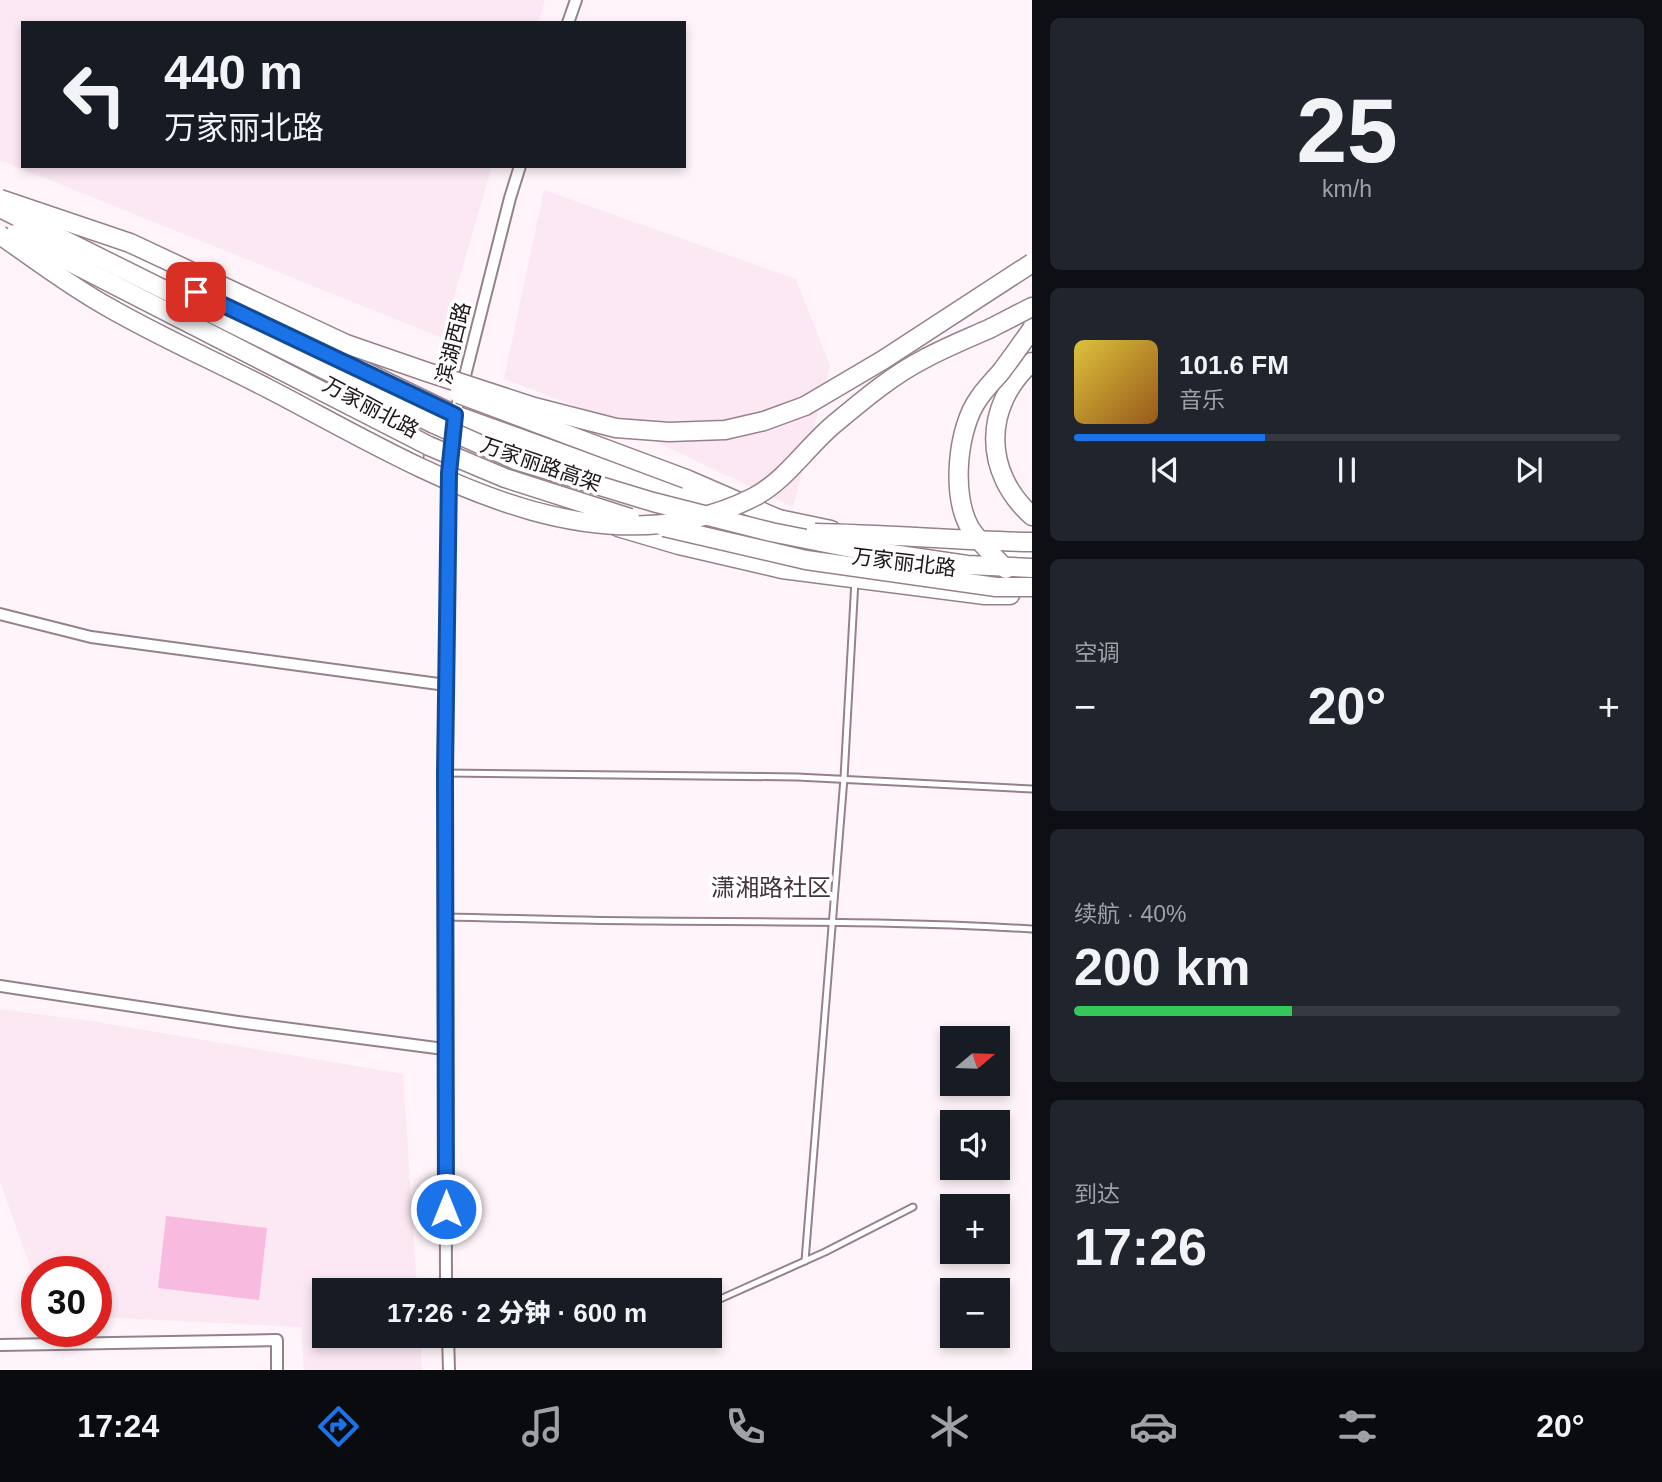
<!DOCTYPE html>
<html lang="zh">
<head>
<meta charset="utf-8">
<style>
  :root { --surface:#171b24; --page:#20242c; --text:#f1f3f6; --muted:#9ea1a6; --line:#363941; --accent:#1a73e8 }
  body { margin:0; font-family:Arial,"Noto Sans SC",sans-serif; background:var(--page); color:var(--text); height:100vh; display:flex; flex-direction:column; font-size:26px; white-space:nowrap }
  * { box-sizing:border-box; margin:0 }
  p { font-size:23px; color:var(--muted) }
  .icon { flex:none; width:38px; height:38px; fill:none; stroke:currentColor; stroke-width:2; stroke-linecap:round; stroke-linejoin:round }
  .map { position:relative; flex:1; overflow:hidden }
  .drawer { display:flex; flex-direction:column; gap:18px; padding:18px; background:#0d0f14; width:630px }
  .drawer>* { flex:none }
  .hud { position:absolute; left:21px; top:21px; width:665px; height:147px; border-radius:0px; box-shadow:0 4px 10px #0003; background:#171b24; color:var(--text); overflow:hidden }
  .needle { width:46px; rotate:71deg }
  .controls { position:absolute; left:940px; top:1026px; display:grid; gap:14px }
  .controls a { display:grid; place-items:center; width:70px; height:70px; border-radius:0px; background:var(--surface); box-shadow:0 4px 10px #0003; font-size:35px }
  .speed { position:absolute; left:21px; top:1256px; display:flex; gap:14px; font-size:35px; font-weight:700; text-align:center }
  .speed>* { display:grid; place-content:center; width:91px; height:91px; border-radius:50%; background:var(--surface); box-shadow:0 4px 10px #0003; line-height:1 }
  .speed .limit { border:10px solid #d22; background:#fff; color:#111 }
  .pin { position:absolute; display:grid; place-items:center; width:60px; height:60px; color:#fff; margin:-30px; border-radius:14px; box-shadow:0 4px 10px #0006 }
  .me { position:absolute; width:77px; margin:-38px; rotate:0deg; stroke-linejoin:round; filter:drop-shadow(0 0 5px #0008) }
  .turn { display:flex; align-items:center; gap:24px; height:147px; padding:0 28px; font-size:32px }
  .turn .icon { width:91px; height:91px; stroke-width:2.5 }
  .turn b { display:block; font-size:49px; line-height:60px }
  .big { font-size:52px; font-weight:800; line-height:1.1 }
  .drawer .card { flex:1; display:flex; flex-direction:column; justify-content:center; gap:10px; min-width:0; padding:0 24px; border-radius:10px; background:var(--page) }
  .drawer .dial { align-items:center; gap:0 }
  .dial b { font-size:91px; line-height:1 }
  .song { display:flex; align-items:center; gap:21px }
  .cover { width:84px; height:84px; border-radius:10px; background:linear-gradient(135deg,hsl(50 70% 55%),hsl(30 70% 35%)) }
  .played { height:7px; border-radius:4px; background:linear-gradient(90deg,var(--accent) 35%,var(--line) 35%) }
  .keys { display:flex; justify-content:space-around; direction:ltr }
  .heat { display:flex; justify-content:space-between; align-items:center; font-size:38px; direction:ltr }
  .charge { height:10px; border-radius:5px; background:linear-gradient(90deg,#34c759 40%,var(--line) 0) }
  .trip { position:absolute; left:312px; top:1278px; width:410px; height:70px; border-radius:0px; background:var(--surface); box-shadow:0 4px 10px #0003; font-weight:800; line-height:70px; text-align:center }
  .tab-bar { display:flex; height:112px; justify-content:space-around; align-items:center; background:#090b0e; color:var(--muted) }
  .tab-bar .icon { width:49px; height:49px }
  .tab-bar .selected { color:var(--accent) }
  .tab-bar b { font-size:32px; color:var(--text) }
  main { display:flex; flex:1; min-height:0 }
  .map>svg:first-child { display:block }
</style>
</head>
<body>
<main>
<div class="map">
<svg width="1032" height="1370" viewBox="0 0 1032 1370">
  <rect width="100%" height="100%" fill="#fef4f9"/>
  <!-- built -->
  <g fill="#fbe8f3">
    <polygon points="0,0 545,0 538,23 23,23 23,166 492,166 442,338 0,160"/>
    <polygon points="544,190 796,279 830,366 793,507 602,416 504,379"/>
    <polygon points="0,1009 91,1021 403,1074 417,1290 324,1290 324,1335 420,1335 422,1370 304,1370 301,1327 96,1317 96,1272 37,1272 37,1286 0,1182"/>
  </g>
  <!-- green -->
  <polygon fill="#f8bbdf" points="166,1216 267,1228 259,1300 158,1288"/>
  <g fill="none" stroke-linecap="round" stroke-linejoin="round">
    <defs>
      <g id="service">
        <polyline points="445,773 797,777 1032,789"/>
        <path d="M445 917C514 918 583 921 653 921 780 922 906 921 1032 929"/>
        <polyline points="805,1261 844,778 855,580"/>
        <polyline points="709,1304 825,1252 913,1207"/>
      </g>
      <g id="minor">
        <polyline points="568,23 576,0"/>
        <polyline points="0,614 91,637 446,685"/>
        <polyline points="0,986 238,1022 444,1049"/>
        <polyline points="446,1290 445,773 449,473 455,415 510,198 520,166"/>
        <polyline points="448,1335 449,1370"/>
        <polyline points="0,1345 277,1340 277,1370"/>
      </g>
      <g id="primary">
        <polyline points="66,227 455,415 663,490 736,508"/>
        <polyline points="84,285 257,371 414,456"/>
        <polyline points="458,476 555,508"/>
        <polyline points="769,517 831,530"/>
        <polyline points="618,527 679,545 782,569 985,595 1010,595"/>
        <polyline points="910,544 1004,557 1032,557"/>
      </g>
      <g id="trunk">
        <polyline points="991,328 1032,307"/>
        <path d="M1032 362C983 406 983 472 1032 516"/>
        <polyline points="686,479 783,521"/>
      </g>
    </defs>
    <!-- service casing -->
    <use href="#service" stroke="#96808c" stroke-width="9"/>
    <!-- minor casing -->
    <use href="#minor" stroke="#96808c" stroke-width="14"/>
    <!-- primary casing -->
    <use href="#primary" stroke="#96808c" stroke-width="21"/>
    <!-- trunk casing -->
    <use href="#trunk" stroke="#96808c" stroke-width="21"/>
    <!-- service -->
    <use href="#service" stroke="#fff" stroke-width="5"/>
    <!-- minor -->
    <use href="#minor" stroke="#fff" stroke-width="10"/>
    <!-- primary -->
    <use href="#primary" stroke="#fff" stroke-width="18"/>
    <!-- trunk -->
    <use href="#trunk" stroke="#fff" stroke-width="18"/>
    <defs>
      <g id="trunk-bridge">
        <polyline points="0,199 130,243 346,344 427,372 534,407 616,428 669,432 725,430 764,421 805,406 883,360 1032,263"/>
        <polyline points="4,210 434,424 518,461 653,502 771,532 851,548 967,565 1032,568"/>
        <polyline points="15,234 429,446 505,478 630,518"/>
        <path d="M0 235C35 259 70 286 108 307 160 337 215 361 269 389 412 463 590 580 754 497 786 480 806 448 833 425 862 401 891 376 924 359 946 347 969 338 991 328"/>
        <polyline points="459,394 686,479"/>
        <polyline points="664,527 806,560 996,587 1032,587"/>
        <path d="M815 533C888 534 960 541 1032 542"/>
        <path d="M1006 569C993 556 980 543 970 528 951 495 957 428 979 398 985 389 993 381 1000 373 1011 359 1021 344 1032 329"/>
      </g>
    </defs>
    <!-- trunk-bridge casing -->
    <use href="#trunk-bridge" stroke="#96808c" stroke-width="21" stroke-linecap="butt"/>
    <!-- trunk-bridge -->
    <use href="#trunk-bridge" stroke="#fff" stroke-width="18"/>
  </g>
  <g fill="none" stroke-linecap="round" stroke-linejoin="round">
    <defs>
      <polyline id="route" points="196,292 455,415 449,473 445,773 446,1209"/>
    </defs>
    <!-- route casing -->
    <use href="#route" stroke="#114b97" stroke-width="18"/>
    <!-- route -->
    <use href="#route" stroke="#1a73e8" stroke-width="12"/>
  </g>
  <g text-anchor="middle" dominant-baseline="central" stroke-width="7" stroke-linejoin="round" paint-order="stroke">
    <!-- street labels -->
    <g font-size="21" fill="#1d151a" stroke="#fff">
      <text transform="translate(453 343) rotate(-76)">滨湖西路</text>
      <text transform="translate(371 407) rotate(28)">万家丽北路</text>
      <text transform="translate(541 464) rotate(19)">万家丽路高架</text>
      <text transform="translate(904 562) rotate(7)">万家丽北路</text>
    </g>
    <!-- quarter labels -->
    <g font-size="24" fill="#45333e" stroke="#fff">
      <text x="771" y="887">潇湘路社区</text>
    </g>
  </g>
</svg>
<div class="controls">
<a><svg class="needle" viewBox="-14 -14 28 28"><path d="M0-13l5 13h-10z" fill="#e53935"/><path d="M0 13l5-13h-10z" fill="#9ea1a6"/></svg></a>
<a><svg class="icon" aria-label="sound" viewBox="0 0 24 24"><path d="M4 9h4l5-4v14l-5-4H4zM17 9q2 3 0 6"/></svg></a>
<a>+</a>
<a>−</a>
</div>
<div class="speed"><div class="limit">30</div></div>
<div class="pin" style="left:196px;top:292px;background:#d93025"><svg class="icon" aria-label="arrive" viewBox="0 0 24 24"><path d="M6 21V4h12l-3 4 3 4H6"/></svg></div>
<svg class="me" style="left:446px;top:1209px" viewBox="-20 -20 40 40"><circle r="17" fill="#1a73e8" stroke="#fff" stroke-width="3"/><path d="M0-11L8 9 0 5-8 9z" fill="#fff"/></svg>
<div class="trip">17:26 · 2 分钟 · 600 m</div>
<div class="hud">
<div class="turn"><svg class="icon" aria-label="left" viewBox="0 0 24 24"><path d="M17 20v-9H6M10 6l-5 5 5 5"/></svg><div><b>440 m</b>万家丽北路</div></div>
</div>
</div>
<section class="drawer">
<div class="card dial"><b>25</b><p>km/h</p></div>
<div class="card">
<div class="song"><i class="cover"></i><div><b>101.6 FM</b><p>音乐</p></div></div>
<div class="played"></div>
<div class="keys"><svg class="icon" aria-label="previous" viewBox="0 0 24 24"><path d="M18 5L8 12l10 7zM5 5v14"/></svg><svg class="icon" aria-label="pause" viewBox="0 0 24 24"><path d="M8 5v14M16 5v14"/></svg><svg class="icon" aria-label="next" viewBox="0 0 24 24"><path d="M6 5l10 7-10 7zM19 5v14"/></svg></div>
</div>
<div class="card"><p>空调</p>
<div class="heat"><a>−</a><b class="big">20°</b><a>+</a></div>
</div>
<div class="card"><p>续航 · 40%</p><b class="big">200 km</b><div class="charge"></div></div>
<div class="card"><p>到达</p><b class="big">17:26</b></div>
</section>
</main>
<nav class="tab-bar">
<b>17:24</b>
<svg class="icon selected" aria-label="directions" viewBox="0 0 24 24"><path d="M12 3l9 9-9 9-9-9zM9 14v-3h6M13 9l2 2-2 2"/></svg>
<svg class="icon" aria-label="music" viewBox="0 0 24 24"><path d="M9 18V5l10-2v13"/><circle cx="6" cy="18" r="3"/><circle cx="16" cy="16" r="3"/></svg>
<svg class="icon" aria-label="phone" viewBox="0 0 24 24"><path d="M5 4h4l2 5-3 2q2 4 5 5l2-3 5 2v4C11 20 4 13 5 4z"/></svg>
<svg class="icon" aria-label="climate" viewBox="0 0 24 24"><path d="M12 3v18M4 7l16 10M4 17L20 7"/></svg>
<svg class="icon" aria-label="car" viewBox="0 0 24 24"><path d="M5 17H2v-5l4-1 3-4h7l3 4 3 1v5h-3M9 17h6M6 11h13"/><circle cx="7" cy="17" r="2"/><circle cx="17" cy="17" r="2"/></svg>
<svg class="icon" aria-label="filters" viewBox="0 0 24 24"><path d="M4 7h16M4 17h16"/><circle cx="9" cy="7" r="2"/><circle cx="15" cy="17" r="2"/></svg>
<b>20°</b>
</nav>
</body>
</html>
